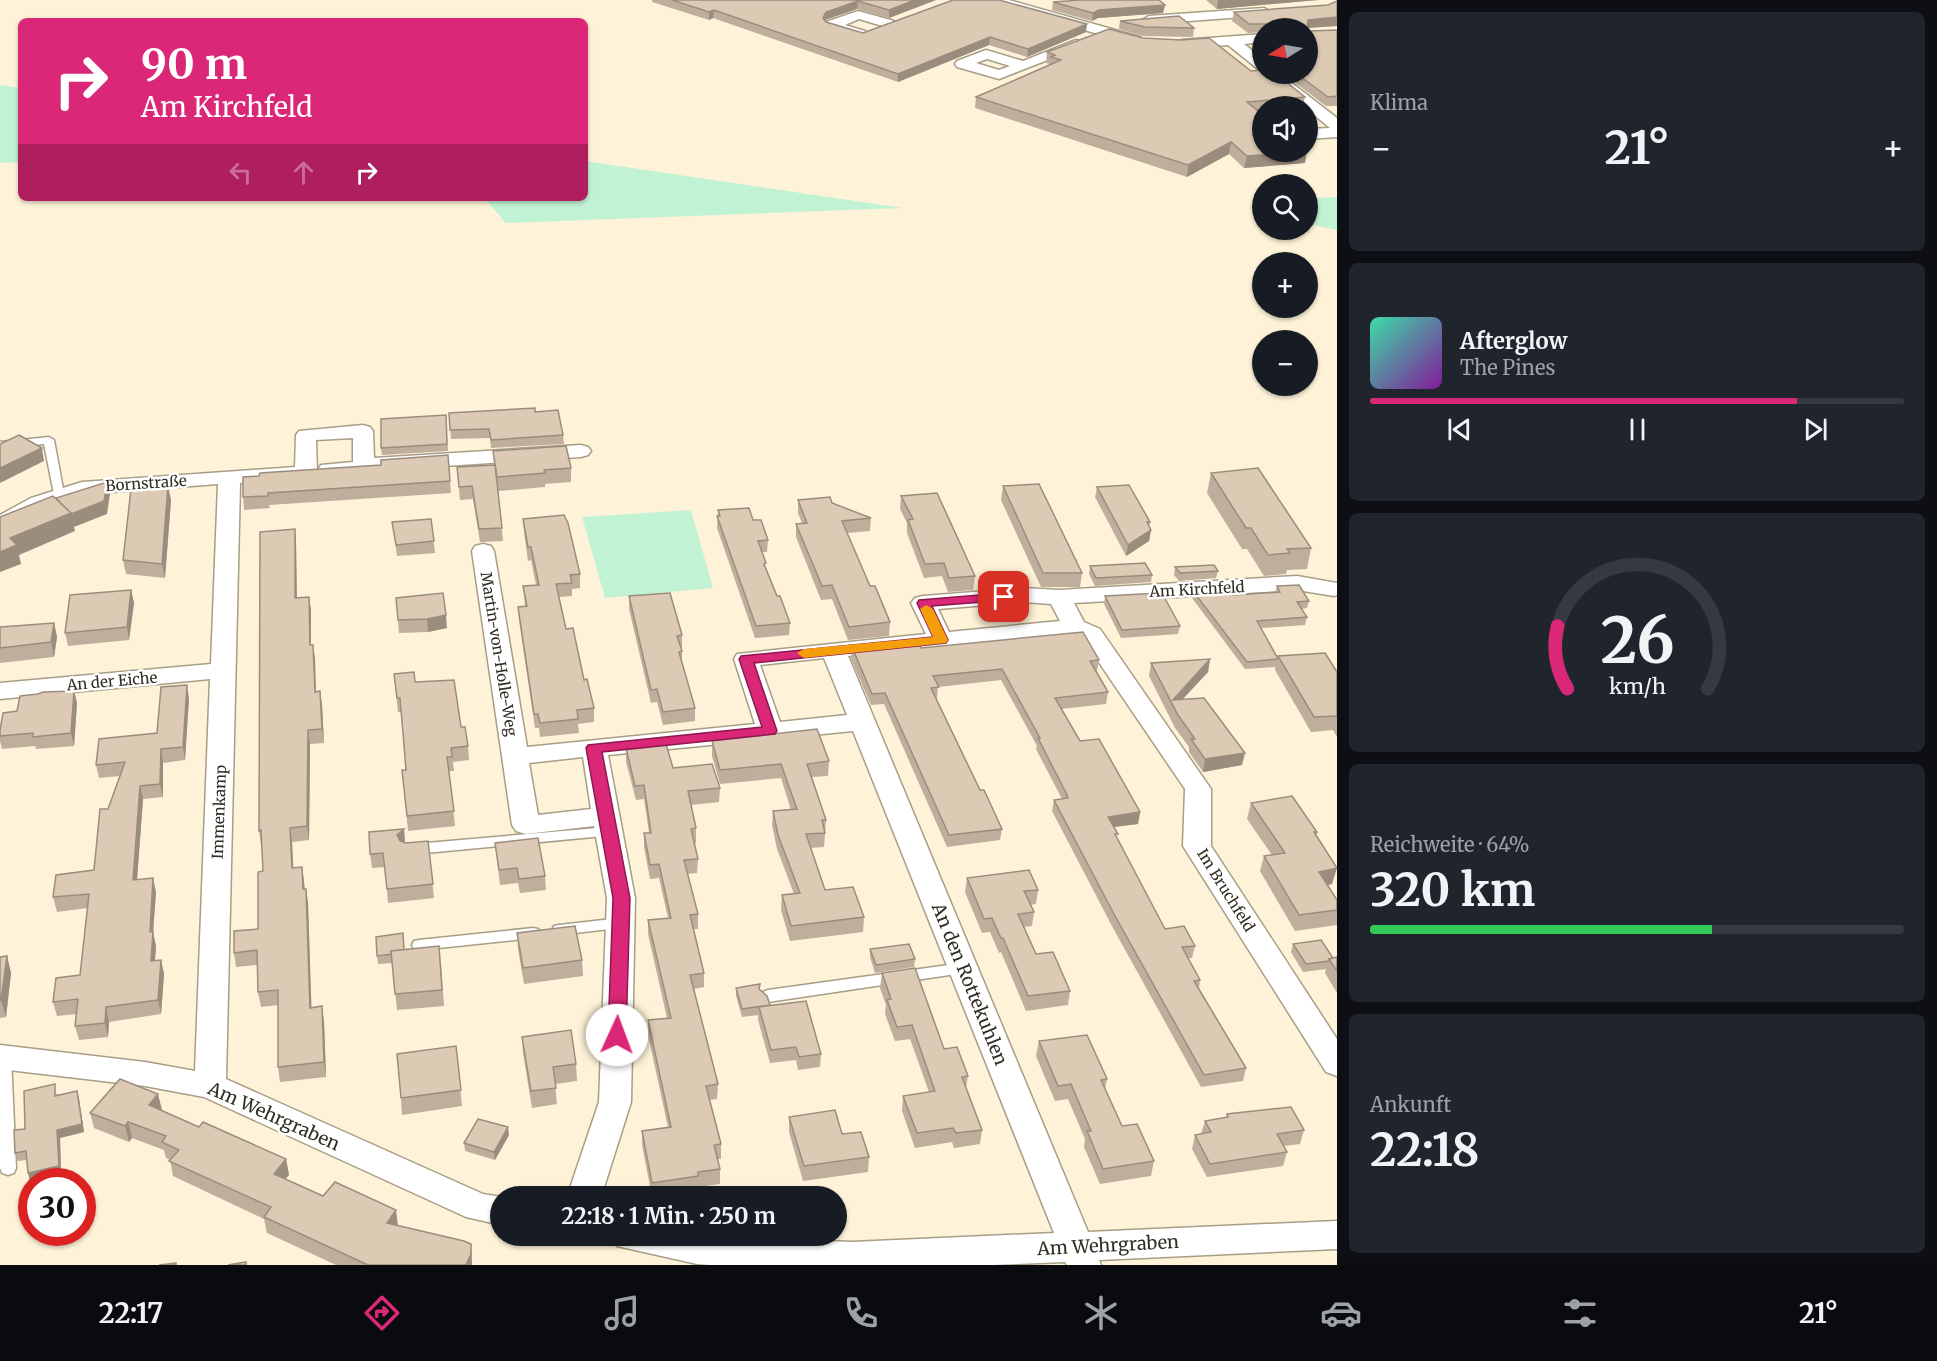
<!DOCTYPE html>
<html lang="de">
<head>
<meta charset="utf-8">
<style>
  :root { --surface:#171b24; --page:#20242c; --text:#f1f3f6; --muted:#9ea1a6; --line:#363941; --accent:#db2777 }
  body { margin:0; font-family:Merriweather,serif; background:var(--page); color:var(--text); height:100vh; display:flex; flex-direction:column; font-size:22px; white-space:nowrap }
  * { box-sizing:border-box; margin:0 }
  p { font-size:20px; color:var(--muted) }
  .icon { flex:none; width:33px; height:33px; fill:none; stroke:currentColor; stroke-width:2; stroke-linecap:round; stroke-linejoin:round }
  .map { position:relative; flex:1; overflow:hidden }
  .panel { display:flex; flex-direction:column; gap:12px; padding:12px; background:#0d0f14; width:600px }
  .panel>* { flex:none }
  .top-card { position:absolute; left:18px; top:18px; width:570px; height:183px; border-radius:9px; box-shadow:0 2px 4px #0004; background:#db2777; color:#fff; overflow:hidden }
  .needle { width:39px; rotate:259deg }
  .fabs { position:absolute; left:1252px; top:18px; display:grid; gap:12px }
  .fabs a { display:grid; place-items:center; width:66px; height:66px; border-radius:50%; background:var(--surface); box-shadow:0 2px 4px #0004; font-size:30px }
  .speed { position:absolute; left:18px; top:1168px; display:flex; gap:12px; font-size:30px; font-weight:700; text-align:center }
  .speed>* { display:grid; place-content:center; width:78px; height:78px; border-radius:50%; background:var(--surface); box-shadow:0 2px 4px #0004; line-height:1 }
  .speed .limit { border:9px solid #d22; background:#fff; color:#111 }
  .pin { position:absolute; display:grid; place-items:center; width:51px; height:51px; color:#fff; margin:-26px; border-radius:12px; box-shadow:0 3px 9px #0006 }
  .me { position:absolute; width:66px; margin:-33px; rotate:2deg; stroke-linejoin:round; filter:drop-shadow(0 0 4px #0008) }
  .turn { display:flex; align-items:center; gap:21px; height:126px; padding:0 24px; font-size:27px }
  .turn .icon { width:78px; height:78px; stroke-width:2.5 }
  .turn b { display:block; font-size:42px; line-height:51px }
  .lanes { display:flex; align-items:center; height:57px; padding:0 24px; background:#0003; justify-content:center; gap:30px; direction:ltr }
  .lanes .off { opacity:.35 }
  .big { font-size:45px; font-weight:700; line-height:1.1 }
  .panel .card { flex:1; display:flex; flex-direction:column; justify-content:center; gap:9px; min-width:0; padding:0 21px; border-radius:9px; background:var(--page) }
  .panel .dial { align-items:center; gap:0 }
  .dial svg { height:156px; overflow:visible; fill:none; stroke:var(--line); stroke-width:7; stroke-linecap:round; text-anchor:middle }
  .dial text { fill:var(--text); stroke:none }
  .song { display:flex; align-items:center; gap:18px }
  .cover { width:72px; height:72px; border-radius:9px; background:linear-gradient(135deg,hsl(160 70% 55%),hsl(290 70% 35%)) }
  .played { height:6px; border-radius:3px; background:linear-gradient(90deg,var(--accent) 80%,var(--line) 80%) }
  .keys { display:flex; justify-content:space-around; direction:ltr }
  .heat { display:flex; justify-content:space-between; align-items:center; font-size:33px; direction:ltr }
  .charge { height:9px; border-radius:4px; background:linear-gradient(90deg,#34c759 64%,var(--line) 0) }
  .trip { position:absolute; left:490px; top:1186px; width:357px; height:60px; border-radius:30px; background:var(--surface); box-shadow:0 2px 4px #0004; font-weight:700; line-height:60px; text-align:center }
  .tab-bar { display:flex; height:96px; justify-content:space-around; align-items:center; background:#090b0e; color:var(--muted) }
  .tab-bar .icon { width:42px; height:42px }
  .tab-bar .active { color:var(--accent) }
  .tab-bar b { font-size:27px; color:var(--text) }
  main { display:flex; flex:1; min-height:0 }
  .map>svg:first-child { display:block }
</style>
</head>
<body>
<main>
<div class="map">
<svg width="1337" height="1265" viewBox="0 0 1337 1265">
  <rect width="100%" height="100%" fill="#fef3d8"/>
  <!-- green -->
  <g fill="#c2f2d4">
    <polygon points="0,85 21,88 21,162 0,163"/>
    <polygon points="585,161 903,208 506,223 484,198 585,198"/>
    <polygon points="1337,197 1337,230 1308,224 1308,198"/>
    <polygon points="691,510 713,588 605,598 582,517"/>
  </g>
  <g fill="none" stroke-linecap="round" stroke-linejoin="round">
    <defs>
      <g id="service">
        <polygon points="49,437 54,440 64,494 59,497 54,494 44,444 0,448 0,442"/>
        <polygon points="609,827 614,829 616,832 614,835 415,854 410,852 408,849 410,846 415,844"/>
        <polygon points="621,918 626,919 628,923 626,927 559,935 554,934 552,930 554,926 559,925"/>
        <polygon points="533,928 538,929 540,933 538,937 533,938 419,950 414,949 412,945 414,941 419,940"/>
        <polygon points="963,963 968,964 970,968 968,972 963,973 768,1002 763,1000 760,996 763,992 768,990"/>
        <polygon points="3,1051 8,1053 11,1057 16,1168 14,1173 8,1175 2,1173 0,1168 0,1052"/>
      </g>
      <g id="minor">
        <polygon points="987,0 1009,0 1140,37 1142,40 1140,43 1130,43 989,3"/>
        <polygon points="1264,8 1271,12 1269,15 1149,24 1142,20 1149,16"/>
        <polygon points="858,11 894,21 896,24 889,28 859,19 845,25 865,31 867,34 860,38 826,28 824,25 826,22"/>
        <polygon points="1263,34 1263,42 1244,44 1263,59 1263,70 1258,69 1228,45 1182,48 1175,44 1182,40"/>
        <path d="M1076 40 1081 41 1083 44 1081 47 999 79 957 67 955 64 957 61 986 50 1023 61ZM987 59 1010 66 999 70 976 63Z"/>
        <polygon points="1265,74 1280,74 1337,118 1337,137 1308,139 1308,129 1330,128 1308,110 1308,106 1303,106"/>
        <polygon points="363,425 370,427 373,431 374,458 581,445 588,447 591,451 588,455 581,457 367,471 329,476 321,475 318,470 321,465 353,462 353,438 316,440 317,472 314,477 240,483 226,1079 483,1194 501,1197 501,1225 466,1217 204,1097 145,1086 0,1069 0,1045 145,1062 195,1071 210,679 0,699 0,683 211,664 218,484 85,494 47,508 0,531 0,515 31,498 82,482 295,467 296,435 299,431"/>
        <path d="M483 544 491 546 494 551 527 747 755 724 734 659 737 654 926 634 911 603 915 598 923 596 1024 588 1059 590 1297 576 1337 583V595L1334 596 1297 590 1074 603 1084 622 1100 629 1211 789V846L1337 1039V1076L1326 1072 1183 846 1185 789 1083 639 1072 634 848 656 1088 1232 1337 1221V1249L1099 1260 1101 1265H1067L1065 1262 993 1265H710L697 1264 617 1246 612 1236H706L852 1242 1054 1233 853 731 608 755 635 898 631 1102 601 1197H567L599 1102 607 898 594 826 526 834 516 831 512 825 472 551 475 546ZM1024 602 1051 604 1060 621 949 632 938 609ZM824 658 847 715 780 722 760 665ZM583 757 591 809 538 815 529 763Z"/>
      </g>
    </defs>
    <!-- service casing -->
    <use href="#service" stroke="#a89e86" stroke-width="3"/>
    <!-- minor casing -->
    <use href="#minor" stroke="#a89e86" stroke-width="3"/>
    <!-- service -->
    <use href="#service" fill="#fff" fill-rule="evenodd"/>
    <!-- minor -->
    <use href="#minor" fill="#fff" fill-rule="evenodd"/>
  </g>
  <!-- wall -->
  <g fill="#beae9b">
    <polygon points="652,0 936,0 889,18 857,9 825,20 825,21 826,22 863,33 1086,32 1027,57 989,45 898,82 713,18 709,20 652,2"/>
    <polygon points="1206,0 1318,0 1217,9"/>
    <polygon points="1337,1 1337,26 1307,28 1263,28 1263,32 1248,33 1232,21 1234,12 1328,5"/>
    <polygon points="1053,2 1165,5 1163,13 1098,18 1092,21 1052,10"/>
    <polygon points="1120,21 1194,28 1193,37 1143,36 1119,29"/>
    <polygon points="1337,30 1337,106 1326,106 1290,79 1291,74 1308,74 1310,31"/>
    <polygon points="1047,52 1251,71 1305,97 1303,106 1263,106 1263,111 1259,112 1305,163 1244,168 1229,154 1187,177 975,108 976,97 1050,64 1046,63"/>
    <polygon points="535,412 563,435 564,444 491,448 490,438 451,439 449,413"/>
    <polygon points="446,415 448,451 382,455 381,448"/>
    <polygon points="493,451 571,468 571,482 545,484 545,487 498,491 503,541 480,542 473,499 460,500 457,467 494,465"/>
    <polygon points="448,455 451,493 269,505 270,508 244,510 243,497 381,465"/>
    <polygon points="1211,473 1311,548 1307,569 1287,570 1286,574 1264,576 1247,549 1242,549 1207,493"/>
    <polygon points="1003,486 1082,573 1080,587 1041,587 1001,500"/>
    <polygon points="1097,487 1150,522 1149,527 1151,530 1149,541 1126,556 1095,497"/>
    <polygon points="901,496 975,576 973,590 948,592 942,576 924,578 907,533 907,523 900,509"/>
    <polygon points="171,500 165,578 126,574 123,560"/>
    <polygon points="798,500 832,503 871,518 870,531 847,533 870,586 890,622 889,636 848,640 832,599 821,600 796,537 796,524 802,523 798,513"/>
    <polygon points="718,510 753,520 768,540 767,552 762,552 765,569 777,596 790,623 789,635 755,638 717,528"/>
    <polygon points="431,519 435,553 397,556 392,522"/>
    <polygon points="523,519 580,574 580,588 572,589 572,596 559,597 566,629 594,708 594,722 578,724 579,733 540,737 539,728 535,728 519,620 518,607 525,606 523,586 536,585 531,560 528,561 524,532"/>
    <polygon points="295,529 296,542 297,598 309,597 311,610 311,645 313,645 315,659 316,692 320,691 322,705 324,743 310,744 309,840 292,842 293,868 302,867 305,889 306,889 308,903 311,1007 324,1021 326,1077 280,1082 278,1067 278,1005 261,1007 258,992 257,965 236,967 234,953 258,929 263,871 262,845 261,845 259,831"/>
    <polygon points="1090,566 1152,575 1151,582 1095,586 1089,574"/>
    <polygon points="1175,567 1218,571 1216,578 1179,581 1174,575"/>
    <polygon points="1277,586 1309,601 1307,608 1301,609 1307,617 1305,625 1261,628 1277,657 1278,656 1337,672 1337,737 1333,730 1311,732 1275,670 1275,667 1245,669 1192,598 1193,591 1233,595 1275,593"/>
    <polygon points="131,590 134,603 129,640 68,646 65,633"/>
    <polygon points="629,596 682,635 682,648 681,648 682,651 682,663 695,708 695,721 663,725 657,702 651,703 629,609"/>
    <polygon points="1105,596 1180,626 1178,634 1121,638 1104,604"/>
    <polygon points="396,598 447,628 428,632 399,633"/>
    <polygon points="54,623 57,637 54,657 0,663 0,627"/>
    <polygon points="852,647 921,648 1099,660 1097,671 1096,671 1108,692 1106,704 1061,709 1080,741 1140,812 1138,824 1114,827 1117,839 1165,929 1195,946 1192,958 1188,958 1200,980 1199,988 1246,1068 1243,1081 1201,1087 1113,928 1052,811 1054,800 1062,799 1036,749 1037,746 1001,680 938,687 937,698 936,699 980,790 1002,829 1000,840 947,847 884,704 871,705 851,659"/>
    <polygon points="1210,659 1208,672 1183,699 1242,765 1203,772 1189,752 1189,747 1175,728 1149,676 1151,663"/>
    <polygon points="394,674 415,682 461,727 468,746 469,760 453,762 454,771 449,771 455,826 408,831 402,770 406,770 401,712 398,712"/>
    <polygon points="74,691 77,703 74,746 36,749 35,746 2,749 0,741 0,730 17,711"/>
    <polygon points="189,698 185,760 163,763 163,797 143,799 137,879 156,892 153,932 156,946 155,960 161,960 164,974 161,1014 109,1022 108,1037 79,1040 75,1026 77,1014 57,1016 53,1002 80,975 88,908 57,912 53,897 94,870 108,809 120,776 99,778 96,765 157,733"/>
    <polygon points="712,741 829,761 828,776 812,777 826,820 824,847 810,848 825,890 864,917 863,932 790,941 781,910 782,895 794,894 777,849 772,825 773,811 791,810 781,778 720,784 712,756"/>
    <polygon points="626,748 720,788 719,802 691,805 696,828 696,843 694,843 698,859 697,873 687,874 698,914 698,929 694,929 704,973 704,987 694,989 718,1084 717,1099 709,1100 721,1144 721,1159 717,1159 720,1169 720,1184 698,1187 698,1191 654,1197 652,1197 642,1145 642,1131 668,1127 648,1035 648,1020 667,1018 648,934 648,920 668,918 659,878 650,879 644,847 644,833 649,833 644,799 636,800 626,762"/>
    <polygon points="1251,803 1317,832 1316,836 1332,884 1328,885 1337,900 1337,925 1295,931 1260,871 1264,856 1272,855 1247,819"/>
    <polygon points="404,829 405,843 428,841 434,898 388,903 385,867 372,868 370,854"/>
    <polygon points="495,843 545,876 546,890 520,893 518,883 500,885"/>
    <polygon points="967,878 1038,890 1036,904 1031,905 1034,912 1032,926 1024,927 1036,954 1070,991 1068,1005 1026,1011 1001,952 999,953 990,932 982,933 965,892"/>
    <polygon points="517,933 582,960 583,976 524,984 518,949"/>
    <polygon points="1293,944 1333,958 1337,957 1337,993 1325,973 1326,969 1303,972 1291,952"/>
    <polygon points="870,949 915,959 914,967 875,973 870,957"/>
    <polygon points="404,950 441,962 444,1006 397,1010 392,963 378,964 377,956"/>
    <polygon points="7,956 11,973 6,1017 0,1018 0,957"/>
    <polygon points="882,973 968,1076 966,1088 982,1130 980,1144 954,1148 952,1142 915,1148 902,1111 903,1096 929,1092 910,1039 895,1041 885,1014 886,1005 880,988"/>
    <polygon points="736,988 760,990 770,1006 821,1054 820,1067 798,1070 796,1060 770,1063 758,1020 758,1015 742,1017 736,996"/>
    <polygon points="522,1037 576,1064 577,1081 555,1084 557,1104 532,1108 523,1053"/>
    <polygon points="1039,1041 1107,1079 1105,1089 1122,1126 1154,1161 1151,1176 1100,1184 1084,1147 1085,1139 1068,1099 1055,1101 1036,1056"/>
    <polygon points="456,1046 462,1106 402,1115 401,1098"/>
    <polygon points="77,1091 79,1099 84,1132 60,1138 61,1174 30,1182 27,1160 18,1161 15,1153 25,1129 57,1093 57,1095"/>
    <polygon points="162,1110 161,1111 199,1127 286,1159 289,1175 285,1179 323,1196 398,1226 471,1244 472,1265 336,1265 267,1233 264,1219 173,1176 170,1160 166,1158 164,1150 132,1138 129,1142 94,1128 90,1113"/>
    <polygon points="1227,1114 1304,1130 1300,1144 1284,1146 1287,1152 1283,1166 1207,1177 1192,1149 1195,1135 1201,1134 1205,1121 1226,1118"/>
    <polygon points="789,1117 842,1134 869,1157 868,1172 803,1181 789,1132"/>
    <polygon points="509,1135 495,1160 465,1151 464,1143"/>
  </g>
  <!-- shaded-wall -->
  <g fill="#9b8d7e">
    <polygon points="915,0 936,0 889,18 889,10"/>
    <polygon points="1218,0 1318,0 1217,9"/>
    <polygon points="858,1 857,9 825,20 822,26 823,18 826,12"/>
    <polygon points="1165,5 1163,13 1098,18 1092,21 1093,13 1099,10"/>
    <polygon points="714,10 713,18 709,20 709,12"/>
    <polygon points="1337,17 1337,26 1306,28 1308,20"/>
    <polygon points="1087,24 1086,32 1027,57 1028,49"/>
    <polygon points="990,37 989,45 898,82 898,74"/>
    <polygon points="1231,142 1229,154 1187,177 1188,165"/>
    <polygon points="1307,152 1305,163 1244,168 1247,156"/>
    <polygon points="42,448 44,461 0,483 0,468"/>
    <polygon points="107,482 110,494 107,514 74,527 75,531 19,555 21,564 0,572 0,552 10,538"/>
    <polygon points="168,486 171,500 165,578 162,564"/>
    <polygon points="295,529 296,542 297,611 295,598"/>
    <polygon points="1151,530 1149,541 1126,556 1128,545"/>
    <polygon points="131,590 134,603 129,640 127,627"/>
    <polygon points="309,597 311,610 311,659 310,645"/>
    <polygon points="446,615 447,628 428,632 427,619"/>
    <polygon points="54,623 57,637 54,657 51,642"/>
    <polygon points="313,645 315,659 316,706 315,692"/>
    <polygon points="1210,659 1208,672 1174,708 1173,700"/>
    <polygon points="187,685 189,698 185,760 183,747"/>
    <polygon points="74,691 77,703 74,746 71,733"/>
    <polygon points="320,691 322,705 324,743 322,729"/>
    <polygon points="308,730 310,744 309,840 307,826"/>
    <polygon points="161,749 163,763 163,797 160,784"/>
    <polygon points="1245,753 1242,765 1203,772 1205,759"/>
    <polygon points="140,786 143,799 136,894 133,880"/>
    <polygon points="1140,812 1138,824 1106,828 1108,817"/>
    <polygon points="290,828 292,842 294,882 292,868"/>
    <polygon points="404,829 405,843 398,849 397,835"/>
    <polygon points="302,867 304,881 305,904 303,889"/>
    <polygon points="1337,868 1332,884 1315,888 1319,872"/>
    <polygon points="153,878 156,892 153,932 156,946 154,975 151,961 150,932"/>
    <polygon points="306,889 308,903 312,1022 310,1008"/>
    <polygon points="7,956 11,973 6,1017 1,1000"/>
    <polygon points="161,960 164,974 161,1014 158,1000"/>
    <polygon points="322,1006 324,1021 326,1077 324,1062"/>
    <polygon points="106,1007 109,1022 108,1037 105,1023"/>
    <polygon points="77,1091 79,1099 84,1132 60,1138 61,1174 30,1182 28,1173 57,1130"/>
    <polygon points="158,1094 162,1110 152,1121 149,1105"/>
    <polygon points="128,1122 132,1138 129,1142 125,1126"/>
    <polygon points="508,1127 509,1135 495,1160 494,1152"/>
    <polygon points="286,1159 289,1175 276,1190 274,1174"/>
    <polygon points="396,1210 398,1226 387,1223"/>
    <polygon points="471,1244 472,1265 466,1265"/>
  </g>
  <!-- building -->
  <g fill="#ddcab4" stroke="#9b8d7e" stroke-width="1.5">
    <polygon points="672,0 915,0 889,10 858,1 826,12 823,18 826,22 863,33 953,0 999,0 1087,24 1028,49 990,37 898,74 714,10 709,12"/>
    <polygon points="1080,0 1159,0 1165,5 1099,10 1093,13 1053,2"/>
    <polygon points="1337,1 1337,17 1308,20 1307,28 1266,28 1266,24 1249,24 1234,12 1328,5"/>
    <polygon points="1179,16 1194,28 1145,27 1120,21"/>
    <polygon points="1109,29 1143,38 1181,40 1209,38 1251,71 1263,70 1263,74 1276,74 1305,97 1247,102 1263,115 1263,152 1302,152 1247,156 1231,142 1188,165 976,97 1061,60 1051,57 1055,55 1047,52"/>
    <polygon points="1308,30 1310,31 1337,30 1337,96 1328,97 1297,74 1308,74"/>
    <polygon points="535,408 535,412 558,410 563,435 491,440 489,429 450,430 449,413"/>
    <polygon points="446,415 447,444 381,448 381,419"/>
    <polygon points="19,435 42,448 0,468 0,444"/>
    <polygon points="566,446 571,468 544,470 545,473 497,477 493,451"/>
    <polygon points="448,455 450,481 268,493 268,496 243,497 243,477 259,476 260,473 381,465 381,460"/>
    <polygon points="495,465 502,528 479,529 472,486 459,487 457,467"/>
    <polygon points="1258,468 1311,548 1287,549 1290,553 1268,555 1251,528 1246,528 1211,473"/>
    <polygon points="107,482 104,501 71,514 56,498"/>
    <polygon points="1039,484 1082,573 1043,573 1003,486"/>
    <polygon points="1129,485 1150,522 1147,522 1151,530 1128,545 1097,487"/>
    <polygon points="168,486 162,564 123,560 131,489"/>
    <polygon points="937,493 975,576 949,578 944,563 925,564 908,520 913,519 901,496"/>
    <polygon points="53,496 71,513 10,538 17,545 0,552 0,517"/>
    <polygon points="830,497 832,503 871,518 842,521 870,586 875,586 890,622 849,627 832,585 822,586 796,524 807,523 798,500"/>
    <polygon points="749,508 753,520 761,520 768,540 758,541 766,563 764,564 777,596 780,596 790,623 756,626 717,516 720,516 718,510"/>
    <polygon points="564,515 568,523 580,574 570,575 572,583 556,584 566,629 573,628 584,680 587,679 594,708 577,710 578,719 540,723 538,714 534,714 518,607 527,606 523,586 539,585 531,547 528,547 523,519"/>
    <polygon points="431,519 434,541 396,545 392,522"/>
    <polygon points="295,529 295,598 309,597 310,645 313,645 315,692 320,691 322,729 308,730 307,826 290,828 292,868 302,867 303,889 306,889 310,1008 322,1006 324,1062 278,1067 278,990 258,992 257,950 234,953 234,931 258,929 258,872 263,871 261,830 259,831 260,532"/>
    <polygon points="1145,563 1152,575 1096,578 1090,566"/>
    <polygon points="1214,565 1218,571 1180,573 1175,567"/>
    <polygon points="1299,585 1309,601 1297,602 1307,617 1257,621 1277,657 1277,659 1247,662 1193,591 1229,589 1233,595 1280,592 1277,586"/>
    <polygon points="131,590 127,627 65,633 70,595"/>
    <polygon points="443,593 446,615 427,619 398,620 396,598"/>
    <polygon points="670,593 682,635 677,636 682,651 679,652 695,708 663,712 657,689 651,690 629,596"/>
    <polygon points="1162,593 1180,626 1122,630 1105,596"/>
    <polygon points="54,623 51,642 0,648 0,627"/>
    <polygon points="1083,632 1099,660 1090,661 1108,692 1055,698 1080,741 1099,739 1140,812 1108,817 1118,834 1115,834 1165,929 1184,926 1195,946 1182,947 1200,980 1194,981 1246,1068 1204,1075 1115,916 1054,800 1068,798 1067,795 1038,738 1040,738 1002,669 933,676 939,687 931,688 980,790 984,790 1002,829 949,835 885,693 872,694 852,647 918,641 921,648"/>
    <polygon points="1325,653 1337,672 1337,717 1336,716 1314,717 1278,656"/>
    <polygon points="1210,659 1173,700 1204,698 1245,753 1205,759 1191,739 1195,739 1178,715 1151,663"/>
    <polygon points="414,672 415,682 454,680 461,727 465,727 468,746 451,748 452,757 447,757 454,811 407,816 402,770 406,770 403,733 400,698 397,698 394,674"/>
    <polygon points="187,685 183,747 161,749 160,784 140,786 133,880 153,878 150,932 153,931 151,961 161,960 158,1000 106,1007 105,1023 75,1026 78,999 53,1002 56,978 80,975 89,894 53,897 56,875 94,870 100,809 108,809 125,762 96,765 99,739 157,733 161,687"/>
    <polygon points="74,691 71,733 33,737 33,733 0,736 0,730 3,713 17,711 20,696 38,694 43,692"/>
    <polygon points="817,729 829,761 807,764 826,820 822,820 825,833 806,834 825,890 853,887 864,917 791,926 782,895 800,893 778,835 773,811 797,809 781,764 720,770 712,741"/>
    <polygon points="666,744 673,768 712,764 720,788 688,791 696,828 691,829 698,859 684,860 698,914 690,915 704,973 690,975 718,1084 706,1086 721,1144 714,1145 720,1169 698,1172 698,1176 652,1183 642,1131 671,1127 648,1020 671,1018 648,920 671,918 659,864 650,865 644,833 651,833 644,785 635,786 626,748"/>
    <polygon points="1292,796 1317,832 1314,832 1337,868 1319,872 1337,900 1337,910 1299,915 1264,856 1285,853 1251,803"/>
    <polygon points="404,829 397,835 400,841 406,843 428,841 433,884 387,889 383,853 370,854 369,832"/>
    <polygon points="538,838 545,876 519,879 517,868 499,870 495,843"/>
    <polygon points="1029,870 1038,890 1024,891 1034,912 1018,914 1036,954 1053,952 1070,991 1028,996 1003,938 1001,938 992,918 984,919 967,878"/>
    <polygon points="575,926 582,960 523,968 517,933"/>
    <polygon points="403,933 404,950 391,951 392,954 377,956 376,937"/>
    <polygon points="1321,940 1333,958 1329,959 1329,961 1306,964 1293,944"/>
    <polygon points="909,944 915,959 876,965 870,949"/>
    <polygon points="439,946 442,990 395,994 391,951"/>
    <polygon points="7,956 1,1000 0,1001 0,957"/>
    <polygon points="1337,957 1337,971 1329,959"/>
    <polygon points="915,968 944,1049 957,1047 968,1076 962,1077 982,1130 956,1133 953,1128 917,1133 903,1096 935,1091 912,1025 897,1027 887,1000 891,999 882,973"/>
    <polygon points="760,984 759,989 767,996 770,1005 742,1009 736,988"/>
    <polygon points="806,1001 821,1054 799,1057 796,1047 771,1050 759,1007"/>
    <polygon points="571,1030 576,1064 553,1067 556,1088 531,1091 522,1037"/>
    <polygon points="1087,1035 1107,1079 1101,1080 1122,1126 1137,1124 1154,1161 1103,1169 1087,1131 1091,1131 1071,1084 1058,1086 1039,1041"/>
    <polygon points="456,1046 461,1090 401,1098 397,1054"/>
    <polygon points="120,1079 158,1094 149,1105 199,1127 203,1122 286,1159 274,1174 323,1196 335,1182 396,1210 387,1223 464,1241 471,1244 471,1254 466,1265 368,1265 264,1217 271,1207 169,1161 179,1150 162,1142 166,1136 128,1122 125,1126 90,1113"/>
    <polygon points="55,1084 55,1096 77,1091 82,1124 57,1130 59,1166 28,1173 26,1151 15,1153 14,1130 25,1129 24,1091"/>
    <polygon points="1291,1107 1304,1130 1277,1134 1287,1152 1210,1164 1195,1135 1211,1132 1205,1121 1228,1117 1227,1114"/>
    <polygon points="835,1110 842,1134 861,1132 869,1157 804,1166 789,1117"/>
    <polygon points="478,1119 508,1127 494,1152 464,1143"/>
    <polygon points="246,1262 246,1265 228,1265"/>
    <polygon points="176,1263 176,1265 159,1265"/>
  </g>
  <!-- route -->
  <polygon fill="#db2777" stroke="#8e194d" stroke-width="1.5" points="1004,593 1009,594 1010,597 1009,600 932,606 948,640 946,643 754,663 777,731 775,734 602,752 630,898 626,1035 623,1040 617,1042 611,1040 608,1035 613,898 586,748 588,745 762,727 739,659 741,656 933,637 917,603 919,600"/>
  <!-- slow -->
  <polygon fill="#f59e0b" points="926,605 933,609 948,640 946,643 804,658 797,653 804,649 933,637 920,609"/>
  <g text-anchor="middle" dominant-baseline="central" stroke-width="5" stroke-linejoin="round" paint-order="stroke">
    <!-- street labels -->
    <g font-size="15" fill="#312d23" stroke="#fff">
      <text transform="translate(146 483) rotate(-4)">Bornstraße</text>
      <text transform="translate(1197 589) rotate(-3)">Am Kirchfeld</text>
      <text transform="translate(499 654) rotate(81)">Martin-von-Holle-Weg</text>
      <text transform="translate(112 681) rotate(-5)">An der Eiche</text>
      <text transform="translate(219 812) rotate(-88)">Immenkamp</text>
      <text transform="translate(1226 890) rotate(58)">Im Bruchfeld</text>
    </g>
    <!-- near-street labels -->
    <g font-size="18" fill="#312d23" stroke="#fff">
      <text transform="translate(970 984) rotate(68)">An den Rottekuhlen</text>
      <text transform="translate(274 1116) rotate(24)">Am Wehrgraben</text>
      <text transform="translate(1108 1245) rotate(-3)">Am Wehrgraben</text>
    </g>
  </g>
</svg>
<div class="fabs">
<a><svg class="needle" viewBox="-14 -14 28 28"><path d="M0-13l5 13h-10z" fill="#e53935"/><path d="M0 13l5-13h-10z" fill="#9ea1a6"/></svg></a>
<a><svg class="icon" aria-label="sound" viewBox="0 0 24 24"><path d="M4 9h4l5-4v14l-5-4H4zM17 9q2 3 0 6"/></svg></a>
<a><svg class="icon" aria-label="search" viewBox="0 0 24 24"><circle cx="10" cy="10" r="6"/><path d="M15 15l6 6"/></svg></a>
<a>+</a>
<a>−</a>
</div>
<div class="speed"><div class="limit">30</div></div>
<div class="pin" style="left:1004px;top:597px;background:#d93025"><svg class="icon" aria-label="arrive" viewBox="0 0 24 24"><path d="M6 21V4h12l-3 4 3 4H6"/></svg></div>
<svg class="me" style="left:617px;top:1035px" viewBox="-20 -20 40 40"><circle r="19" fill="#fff"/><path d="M0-13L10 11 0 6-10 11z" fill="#db2777"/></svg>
<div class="trip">22:18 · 1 Min. · 250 m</div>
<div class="top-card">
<div class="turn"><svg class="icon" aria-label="right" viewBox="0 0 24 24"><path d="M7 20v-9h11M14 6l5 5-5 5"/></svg><div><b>90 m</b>Am Kirchfeld</div></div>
<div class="lanes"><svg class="icon off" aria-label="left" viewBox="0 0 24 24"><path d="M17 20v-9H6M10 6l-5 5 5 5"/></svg><svg class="icon off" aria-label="ahead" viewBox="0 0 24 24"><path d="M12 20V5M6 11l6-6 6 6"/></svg><svg class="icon" aria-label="right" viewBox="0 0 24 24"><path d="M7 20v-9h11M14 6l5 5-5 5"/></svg></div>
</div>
</div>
<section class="panel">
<div class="card"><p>Klima</p>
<div class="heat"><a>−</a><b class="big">21°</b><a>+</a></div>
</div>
<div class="card">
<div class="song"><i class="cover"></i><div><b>Afterglow</b><p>The Pines</p></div></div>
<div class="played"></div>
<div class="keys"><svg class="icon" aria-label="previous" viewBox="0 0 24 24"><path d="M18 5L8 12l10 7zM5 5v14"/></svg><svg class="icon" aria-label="pause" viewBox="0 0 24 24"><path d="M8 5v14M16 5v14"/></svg><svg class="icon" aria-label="next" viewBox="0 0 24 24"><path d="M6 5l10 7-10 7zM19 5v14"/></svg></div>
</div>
<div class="card dial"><svg viewBox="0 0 100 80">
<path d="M14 69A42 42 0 1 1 86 69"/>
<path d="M14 69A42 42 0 0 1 9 37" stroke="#db2777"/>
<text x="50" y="56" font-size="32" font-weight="700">26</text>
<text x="50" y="72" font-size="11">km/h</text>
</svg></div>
<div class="card"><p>Reichweite · 64%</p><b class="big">320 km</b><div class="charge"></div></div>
<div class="card"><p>Ankunft</p><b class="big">22:18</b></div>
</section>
</main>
<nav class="tab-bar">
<b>22:17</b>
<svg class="icon active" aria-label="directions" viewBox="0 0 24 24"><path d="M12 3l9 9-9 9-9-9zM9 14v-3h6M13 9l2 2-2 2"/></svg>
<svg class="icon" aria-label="music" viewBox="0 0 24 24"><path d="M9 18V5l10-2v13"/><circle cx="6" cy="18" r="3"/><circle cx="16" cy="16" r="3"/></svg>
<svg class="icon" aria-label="phone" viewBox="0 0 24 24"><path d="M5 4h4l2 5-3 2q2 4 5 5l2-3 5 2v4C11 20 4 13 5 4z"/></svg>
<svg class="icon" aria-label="climate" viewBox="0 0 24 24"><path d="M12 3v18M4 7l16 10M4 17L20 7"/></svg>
<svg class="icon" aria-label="car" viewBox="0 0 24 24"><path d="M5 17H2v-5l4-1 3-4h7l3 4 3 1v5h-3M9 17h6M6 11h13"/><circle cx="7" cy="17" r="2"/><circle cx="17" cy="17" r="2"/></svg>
<svg class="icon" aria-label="filters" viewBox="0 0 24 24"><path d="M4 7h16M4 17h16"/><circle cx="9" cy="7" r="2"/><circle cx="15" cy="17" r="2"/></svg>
<b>21°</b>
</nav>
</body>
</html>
